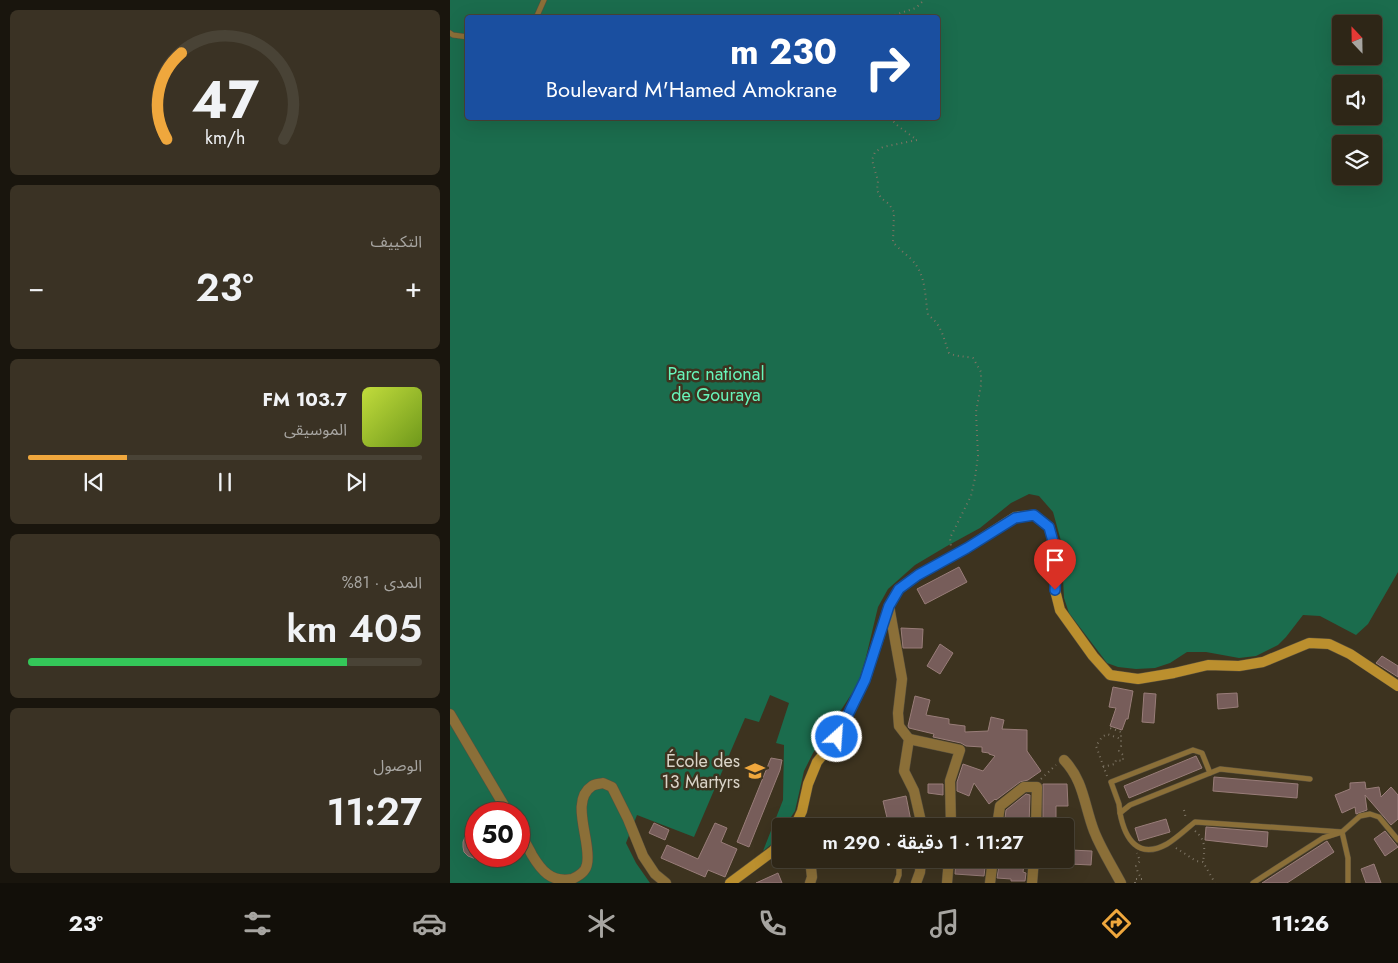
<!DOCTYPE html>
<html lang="ar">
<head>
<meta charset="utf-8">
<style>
  :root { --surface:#2e2617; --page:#3a3224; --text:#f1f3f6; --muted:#a7a5a1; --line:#494336; --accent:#efa73d }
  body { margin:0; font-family:Jost,"Noto Sans Arabic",sans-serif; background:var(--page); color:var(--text); direction:rtl; height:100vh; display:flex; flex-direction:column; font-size:19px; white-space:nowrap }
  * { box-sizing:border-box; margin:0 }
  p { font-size:16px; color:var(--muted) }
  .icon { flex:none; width:28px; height:28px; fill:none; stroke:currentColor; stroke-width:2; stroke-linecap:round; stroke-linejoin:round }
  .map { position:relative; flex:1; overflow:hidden; direction:ltr }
  .sheet { display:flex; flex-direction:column; gap:10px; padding:10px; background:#19150d; width:450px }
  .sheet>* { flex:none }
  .guide { position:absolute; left:15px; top:15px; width:475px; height:105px; border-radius:5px; box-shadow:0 5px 20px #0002,0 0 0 1px var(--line); direction:rtl; background:#1a4fa0; color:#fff; overflow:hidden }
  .needle { width:32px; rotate:338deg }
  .buttons { position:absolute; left:882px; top:15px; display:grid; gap:10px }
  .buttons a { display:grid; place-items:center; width:50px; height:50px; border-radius:5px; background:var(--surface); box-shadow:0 5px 20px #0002,0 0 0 1px var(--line); font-size:25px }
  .speed { position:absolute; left:15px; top:802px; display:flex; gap:10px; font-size:25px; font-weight:700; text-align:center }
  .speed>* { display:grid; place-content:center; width:65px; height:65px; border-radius:50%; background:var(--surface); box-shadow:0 5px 20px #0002,0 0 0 1px var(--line); line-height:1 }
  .speed .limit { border:8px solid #d22; background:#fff; color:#111 }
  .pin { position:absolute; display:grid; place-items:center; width:42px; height:42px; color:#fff; margin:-51px -21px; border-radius:50% 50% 50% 0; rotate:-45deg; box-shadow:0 0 5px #0007 }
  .pin .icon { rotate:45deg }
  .me { position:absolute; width:55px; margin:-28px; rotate:26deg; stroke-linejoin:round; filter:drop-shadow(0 0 4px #0008) }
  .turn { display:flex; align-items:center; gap:18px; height:105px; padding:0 20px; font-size:22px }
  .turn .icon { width:65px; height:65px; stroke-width:2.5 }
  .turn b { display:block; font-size:35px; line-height:42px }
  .big { font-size:38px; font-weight:600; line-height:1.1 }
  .sheet .card { flex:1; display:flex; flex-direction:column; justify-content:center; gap:8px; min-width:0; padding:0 18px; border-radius:8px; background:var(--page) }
  .sheet .dial { align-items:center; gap:0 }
  .dial svg { height:130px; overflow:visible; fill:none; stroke:var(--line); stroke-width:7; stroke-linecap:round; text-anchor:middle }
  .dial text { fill:var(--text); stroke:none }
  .song { display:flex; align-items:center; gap:15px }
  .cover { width:60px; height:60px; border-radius:8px; background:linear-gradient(135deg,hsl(70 70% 55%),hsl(80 70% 35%)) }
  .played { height:5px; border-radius:2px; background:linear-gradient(90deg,var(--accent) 25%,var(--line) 25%) }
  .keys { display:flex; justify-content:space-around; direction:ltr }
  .heat { display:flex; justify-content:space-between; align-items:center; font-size:28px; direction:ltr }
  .charge { height:8px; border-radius:4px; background:linear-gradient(90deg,#34c759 81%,var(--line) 0) }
  .trip { position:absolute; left:322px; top:818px; width:302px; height:50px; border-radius:5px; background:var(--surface); box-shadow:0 5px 20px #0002,0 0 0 1px var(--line); font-weight:600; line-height:50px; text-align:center; direction:rtl }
  .tabs { display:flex; height:80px; justify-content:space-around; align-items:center; background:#120f09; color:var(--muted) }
  .tabs .icon { width:35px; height:35px }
  .tabs .current { color:var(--accent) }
  .tabs b { font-size:22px; color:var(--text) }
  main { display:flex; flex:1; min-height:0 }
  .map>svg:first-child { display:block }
</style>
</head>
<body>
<main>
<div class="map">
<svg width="948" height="883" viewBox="0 0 948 883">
  <rect width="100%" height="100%" fill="#3d331f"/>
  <!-- green -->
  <path fill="#1b6c4d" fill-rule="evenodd" d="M0 0H948V572L918 624 906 635 870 616 853 615 836 637 828 645 806 656 789 658 756 652H737L720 663 705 668 686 669 668 667 657 663 619 613 614 598 611 541 603 512 589 496 579 494 561 503 530 528 497 546 465 565 438 589 428 607 416 657 408 684 363 753 354 771 345 811 335 826H331C331 838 322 844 313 851L333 800 334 745 326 743 339 703 320 695 309 722 295 718 244 837 187 815 176 843 186 863 200 883H0ZM18 18H488V118H18ZM891 24H924V56H891ZM891 84H924V116H891ZM891 144H924V176H891ZM26 814H69V856H26Z"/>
  <!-- building -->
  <g fill="#775d5a" stroke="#997d79">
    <polygon points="509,567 517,582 475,604 467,589"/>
    <polygon points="451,628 473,629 472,648 453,648"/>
    <polygon points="490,644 503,653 490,674 477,666"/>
    <polygon points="932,656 948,666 948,677 926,663"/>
    <polygon points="663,687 683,691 678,719 676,719 672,730 660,726 666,708 659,707"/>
    <polygon points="694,693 706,694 704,723 692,722"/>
    <polygon points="787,693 788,707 768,709 767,694"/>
    <polygon points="465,696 480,700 476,715 499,719 499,724 515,726 515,732 538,731 541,717 554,720 552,729 577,730 577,751 591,771 578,780 570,782 546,800 545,799 539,804 524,783 519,796 507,791 507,782 513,764 533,771 545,756 539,754 539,753 532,752 532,747 516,746 511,743 483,737 484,734 459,728 458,726"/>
    <polygon points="746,756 752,768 679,798 674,786"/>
    <polygon points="321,758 332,760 330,770 299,847 287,842"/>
    <polygon points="764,777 848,784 847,798 763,791"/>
    <polygon points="915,782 916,789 929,787 931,797 941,787 948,795 948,819 941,825 915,795 917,810 906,814 905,807 892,813 885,795 900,789 900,783"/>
    <polygon points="478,784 493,784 493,795 478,793"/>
    <polygon points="593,784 617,784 618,806 606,806 606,826 593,826"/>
    <polygon points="576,794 580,795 579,826 554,826 556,810"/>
    <polygon points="456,796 462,826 439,826 433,801"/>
    <polygon points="716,819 720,832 689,841 685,828"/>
    <polygon points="204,823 219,830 215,840 199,833"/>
    <polygon points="265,823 277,828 271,842 287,849 275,877 258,870 255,877 211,858 217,845 248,859"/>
    <polygon points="756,827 818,832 817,847 755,840"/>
    <polygon points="26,831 26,859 18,856 14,852 13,847 13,842 15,837 19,834"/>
    <polygon points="935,831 948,847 935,856 924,839"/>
    <polygon points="877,841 884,852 837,883 812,883"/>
    <polygon points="620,850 642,851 641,865 619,864"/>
    <polygon points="36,856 64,856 49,864 43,863"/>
    <polygon points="506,859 536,859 534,876 505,874"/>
    <polygon points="550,859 558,859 557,864 574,864 573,872 576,873 575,881 561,881 561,879 547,878"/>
    <polygon points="924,864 931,883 916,883 911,869"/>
    <polygon points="328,873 332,883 306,883"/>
  </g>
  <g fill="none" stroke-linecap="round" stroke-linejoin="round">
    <defs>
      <g id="lane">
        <polyline points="86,18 94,0"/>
        <polyline points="0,33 3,35 18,37"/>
        <path d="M860 779 770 769 680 805 670 813C675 839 688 860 717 844 727 838 736 829 745 822L892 832 898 858V883"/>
        <polyline points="670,813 669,804 661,782 743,750 752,753 760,773"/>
        <polyline points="446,883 449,875 449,859"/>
        <polyline points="803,883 873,838 892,832 910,816 920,814 929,817 948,840"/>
      </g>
      <g id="street">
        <polyline points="439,606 452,679 448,713 449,726 459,739 454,771 464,791 472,826"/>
        <polyline points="0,714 59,814"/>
        <polyline points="459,739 510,750 500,781 501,826"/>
        <path d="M614 760C634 781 634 805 644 831 651 849 662 866 671 883"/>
        <polyline points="547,826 550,806 574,787 587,787 586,826"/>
        <path d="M69 831C73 839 78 847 82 855 91 870 101 883 122 879 129 876 136 872 137 864 142 842 119 801 142 786 145 784 149 784 153 783L162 787 178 819 193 856 205 874 216 883"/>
        <polyline points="360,859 362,877 360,883"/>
        <polyline points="466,883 470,872 471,859"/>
        <polyline points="497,883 499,859"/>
        <polyline points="540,883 543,859"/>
        <polyline points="582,883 584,859"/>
      </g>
      <g id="secondary">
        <polyline points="345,826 352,811 358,784 367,762 387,737 415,680 439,606 449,589 468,575 517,548 565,517 584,515 599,527 606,552 605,590 610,610 643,656 660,675 688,679 724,673 758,665 789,666 813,662 859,643 879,644 900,654 948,686"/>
        <polyline points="280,883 323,851 331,842"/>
      </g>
    </defs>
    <!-- lane casing -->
    <use href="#lane" stroke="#59503d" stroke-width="6"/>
    <!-- street casing -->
    <use href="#street" stroke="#59503d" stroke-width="11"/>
    <!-- secondary casing -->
    <use href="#secondary" stroke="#59503d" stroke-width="11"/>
    <!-- path -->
    <g stroke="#7d7464" stroke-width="2" stroke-dasharray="1 4" stroke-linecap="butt">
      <polyline points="435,18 466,8 473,1"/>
      <path d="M440 118 448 126 467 140 433 147 425 152 422 160 428 181 427 190 431 198 439 204 444 212 443 242C449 250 462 258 466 265 476 279 475 298 478 315 492 325 493 337 499 353 507 357 514 356 523 358L531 372V385L526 412 528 456 525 478 521 496 500 538 501 547"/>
      <polyline points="653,767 665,764 666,760 673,761 673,755 669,751 671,746 671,732 660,728"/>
      <polyline points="657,776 646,746 652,737 657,734 671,739"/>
      <polyline points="591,779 606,765"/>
      <polyline points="734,810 736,819"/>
      <path d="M745 831C756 840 755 849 753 862"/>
      <polyline points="726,848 746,861 753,862 765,883"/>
      <polyline points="685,883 685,879 692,879 688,873 686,866 690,861 687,853"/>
    </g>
    <!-- lane -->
    <use href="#lane" stroke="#8b6f38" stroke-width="5"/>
    <!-- street -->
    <use href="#street" stroke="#8b6f38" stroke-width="10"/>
    <!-- secondary -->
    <use href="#secondary" stroke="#bb8f2e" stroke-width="10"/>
  </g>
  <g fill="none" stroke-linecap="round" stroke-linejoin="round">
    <defs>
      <polyline id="route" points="387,737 415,680 439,606 449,589 468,575 517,548 565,518 584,515 599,527 606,552 605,590"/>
    </defs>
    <!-- route casing -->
    <use href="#route" stroke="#114b97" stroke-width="12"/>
    <!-- route -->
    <use href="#route" stroke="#1a73e8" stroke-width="9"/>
  </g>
  <!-- icons -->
  <defs>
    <symbol id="school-bare" viewBox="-9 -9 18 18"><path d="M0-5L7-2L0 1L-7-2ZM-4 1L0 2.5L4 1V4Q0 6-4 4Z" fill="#efa73d" stroke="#3d331f" stroke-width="2.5" paint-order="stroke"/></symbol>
  </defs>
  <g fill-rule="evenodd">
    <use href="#school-bare" x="291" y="757" width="28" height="28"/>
  </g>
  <g text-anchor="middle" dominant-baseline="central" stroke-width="5" stroke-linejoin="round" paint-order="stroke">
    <!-- park labels -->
    <g font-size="18" fill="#67f5ba" stroke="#3d331f">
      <text x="266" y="374">Parc national<tspan x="266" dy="21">de Gouraya</tspan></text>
    </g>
    <!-- poi labels -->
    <g font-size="18" fill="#dad4c8" stroke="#3d331f" text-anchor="end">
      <text x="290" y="761">École des<tspan x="290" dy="21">13 Martyrs</tspan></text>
    </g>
  </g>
</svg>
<div class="buttons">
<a><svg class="needle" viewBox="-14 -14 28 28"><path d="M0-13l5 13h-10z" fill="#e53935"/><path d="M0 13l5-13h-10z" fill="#a7a5a1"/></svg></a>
<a><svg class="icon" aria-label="sound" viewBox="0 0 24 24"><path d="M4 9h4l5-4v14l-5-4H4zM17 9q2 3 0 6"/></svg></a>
<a><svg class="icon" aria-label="layers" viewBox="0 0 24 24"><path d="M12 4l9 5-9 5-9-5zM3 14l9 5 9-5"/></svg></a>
</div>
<div class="speed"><div class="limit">50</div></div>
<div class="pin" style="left:605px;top:590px;background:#d93025"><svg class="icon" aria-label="arrive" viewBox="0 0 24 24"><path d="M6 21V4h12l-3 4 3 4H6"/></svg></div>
<svg class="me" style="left:387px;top:737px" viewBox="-20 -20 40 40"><circle r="17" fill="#1a73e8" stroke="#fff" stroke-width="3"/><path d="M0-11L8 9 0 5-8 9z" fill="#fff"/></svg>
<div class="trip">11:27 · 1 دقيقة · 290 m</div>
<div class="guide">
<div class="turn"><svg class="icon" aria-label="right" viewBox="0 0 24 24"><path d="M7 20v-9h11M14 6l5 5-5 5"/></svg><div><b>230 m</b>Boulevard M'Hamed Amokrane</div></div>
</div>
</div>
<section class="sheet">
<div class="card dial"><svg viewBox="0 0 100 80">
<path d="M14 69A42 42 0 1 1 86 69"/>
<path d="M14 69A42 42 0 0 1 23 16" stroke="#efa73d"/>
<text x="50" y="56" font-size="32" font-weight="700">47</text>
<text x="50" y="72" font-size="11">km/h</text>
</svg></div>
<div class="card"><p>التكييف</p>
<div class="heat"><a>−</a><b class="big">23°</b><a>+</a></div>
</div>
<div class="card">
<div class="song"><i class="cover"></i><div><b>103.7 FM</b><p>الموسيقى</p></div></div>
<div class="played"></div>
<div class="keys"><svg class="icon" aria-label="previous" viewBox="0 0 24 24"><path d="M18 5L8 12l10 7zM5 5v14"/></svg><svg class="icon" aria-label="pause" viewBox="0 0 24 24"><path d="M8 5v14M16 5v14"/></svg><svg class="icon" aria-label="next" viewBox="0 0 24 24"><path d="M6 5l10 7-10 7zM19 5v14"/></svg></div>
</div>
<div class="card"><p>المدى · 81%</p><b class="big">405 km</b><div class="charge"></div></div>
<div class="card"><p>الوصول</p><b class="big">11:27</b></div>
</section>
</main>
<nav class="tabs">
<b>11:26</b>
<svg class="icon current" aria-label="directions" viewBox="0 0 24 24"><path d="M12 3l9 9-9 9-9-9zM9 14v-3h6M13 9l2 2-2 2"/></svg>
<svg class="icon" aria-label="music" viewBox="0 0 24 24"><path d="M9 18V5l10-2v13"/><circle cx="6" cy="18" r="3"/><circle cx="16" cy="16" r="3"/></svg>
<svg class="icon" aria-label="phone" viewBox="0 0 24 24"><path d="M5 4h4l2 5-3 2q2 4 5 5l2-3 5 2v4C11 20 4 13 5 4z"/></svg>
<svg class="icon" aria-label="climate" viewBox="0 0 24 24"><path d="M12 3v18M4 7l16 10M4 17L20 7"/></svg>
<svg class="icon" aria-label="car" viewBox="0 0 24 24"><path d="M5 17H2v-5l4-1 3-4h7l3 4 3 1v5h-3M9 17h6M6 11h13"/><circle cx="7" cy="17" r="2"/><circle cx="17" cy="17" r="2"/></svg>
<svg class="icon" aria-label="filters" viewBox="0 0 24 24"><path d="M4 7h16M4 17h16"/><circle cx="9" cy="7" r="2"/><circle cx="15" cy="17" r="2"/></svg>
<b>23°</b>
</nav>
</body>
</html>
